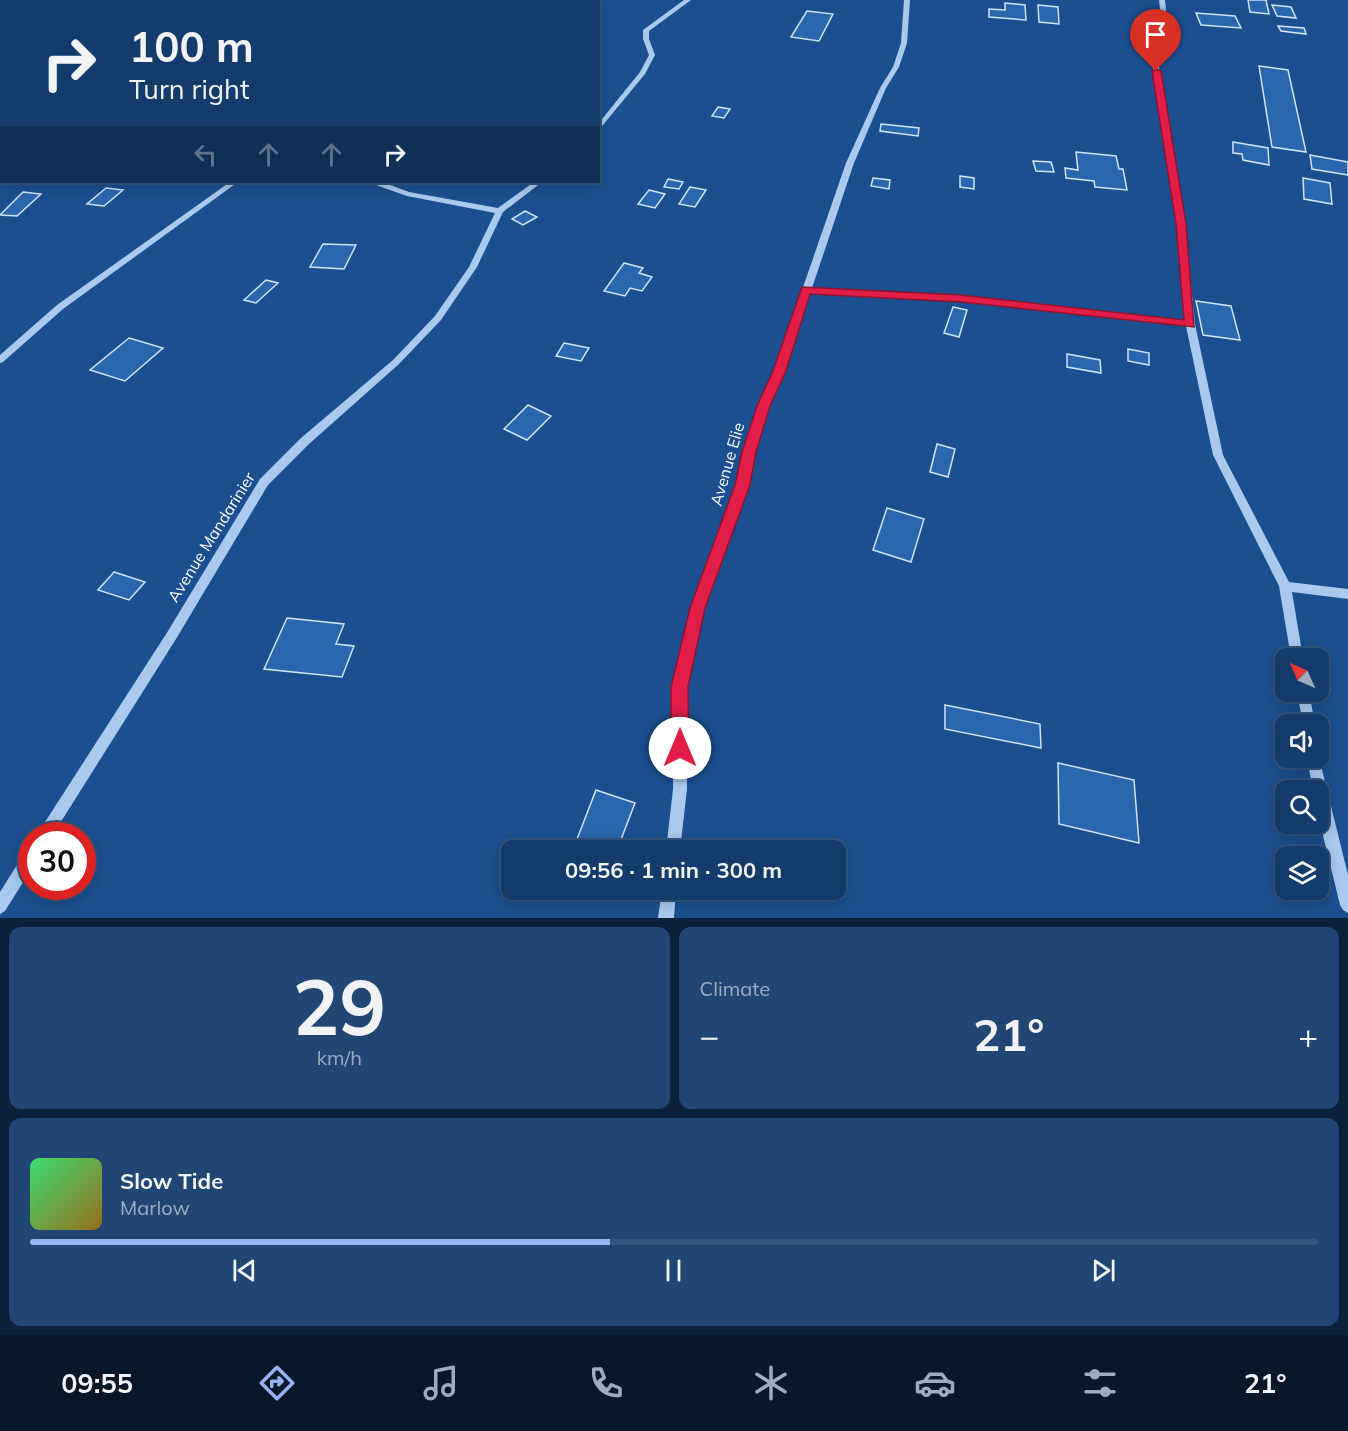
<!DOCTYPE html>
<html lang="en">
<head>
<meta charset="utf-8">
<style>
  :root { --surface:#143b6b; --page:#214673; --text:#f1f3f6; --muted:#9dadc1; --line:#33557e; --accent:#95b2f1 }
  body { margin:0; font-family:Mulish,sans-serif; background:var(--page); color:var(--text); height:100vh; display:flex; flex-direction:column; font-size:22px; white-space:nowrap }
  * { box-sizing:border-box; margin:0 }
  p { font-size:20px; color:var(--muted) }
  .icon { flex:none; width:33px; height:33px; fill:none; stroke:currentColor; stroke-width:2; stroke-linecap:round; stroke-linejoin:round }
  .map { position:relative; height:918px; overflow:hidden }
  .drawer { display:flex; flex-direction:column; gap:9px; padding:9px; background:#0b203b; flex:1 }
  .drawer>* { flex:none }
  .hud { position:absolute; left:0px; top:0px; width:600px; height:183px; box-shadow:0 3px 15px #0003,0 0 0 2px var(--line); background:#143b6b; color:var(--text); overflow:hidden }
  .needle { width:39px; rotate:315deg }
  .fabs { position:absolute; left:1275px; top:648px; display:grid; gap:12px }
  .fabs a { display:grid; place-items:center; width:54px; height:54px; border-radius:12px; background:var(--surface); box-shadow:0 3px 15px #0003,0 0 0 2px var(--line); font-size:30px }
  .speed { position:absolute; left:18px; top:822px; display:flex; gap:12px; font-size:30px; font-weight:700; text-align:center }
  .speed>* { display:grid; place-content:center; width:78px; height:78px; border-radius:50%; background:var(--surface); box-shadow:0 3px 15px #0003,0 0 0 2px var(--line); line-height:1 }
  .speed .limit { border:9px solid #d22; background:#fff; color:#111 }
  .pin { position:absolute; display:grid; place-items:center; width:51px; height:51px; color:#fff; margin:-62px -26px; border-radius:50% 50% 50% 0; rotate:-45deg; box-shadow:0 0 6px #0007 }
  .pin .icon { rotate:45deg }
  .me { position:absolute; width:66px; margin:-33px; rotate:0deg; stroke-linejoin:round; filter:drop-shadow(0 0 4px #0008) }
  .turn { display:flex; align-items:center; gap:21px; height:126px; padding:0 30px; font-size:27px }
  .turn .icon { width:78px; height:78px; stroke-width:2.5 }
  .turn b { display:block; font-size:42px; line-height:51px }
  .lanes { display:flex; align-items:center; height:57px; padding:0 30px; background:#0003; justify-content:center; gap:30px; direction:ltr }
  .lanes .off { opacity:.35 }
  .big { font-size:45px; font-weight:700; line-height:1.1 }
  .drawer .tile { flex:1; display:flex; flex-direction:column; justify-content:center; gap:9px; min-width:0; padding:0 21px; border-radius:12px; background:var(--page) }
  .drawer .dial { align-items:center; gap:0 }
  .dial b { font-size:78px; line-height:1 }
  .song { display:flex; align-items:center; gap:18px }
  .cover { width:72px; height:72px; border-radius:9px; background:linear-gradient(135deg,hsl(140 70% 55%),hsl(40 70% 35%)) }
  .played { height:6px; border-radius:3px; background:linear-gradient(90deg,var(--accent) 45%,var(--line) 45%) }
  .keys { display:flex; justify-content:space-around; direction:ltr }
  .heat { display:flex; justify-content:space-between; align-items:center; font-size:33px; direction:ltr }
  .drawer .tiles { flex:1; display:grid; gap:9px; grid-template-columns:1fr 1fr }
  .tile:last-child { grid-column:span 2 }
  .trip { position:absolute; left:501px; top:840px; width:345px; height:60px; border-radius:12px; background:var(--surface); box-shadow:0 3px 15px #0003,0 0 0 2px var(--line); font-weight:700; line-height:60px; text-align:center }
  .tabs { display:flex; height:96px; justify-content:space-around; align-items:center; background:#08182b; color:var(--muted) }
  .tabs .icon { width:42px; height:42px }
  .tabs .selected { color:var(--accent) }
  .tabs b { font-size:27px; color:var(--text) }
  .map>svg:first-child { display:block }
</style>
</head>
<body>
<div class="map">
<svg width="1348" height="918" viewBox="0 0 1348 918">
  <rect width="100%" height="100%" fill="#1b4f8f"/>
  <!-- building -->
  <g fill="#2a66ad" stroke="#cfe3fa" stroke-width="1.5">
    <polygon points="1248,0 1266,0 1269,14 1250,12"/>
    <polygon points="1005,3 1025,5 1026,20 989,17 989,9 1005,10"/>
    <polygon points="1038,5 1058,7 1059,24 1039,22"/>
    <polygon points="1272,5 1291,7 1296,18 1277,16"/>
    <polygon points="807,11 833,14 819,41 791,37"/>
    <polygon points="1196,13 1235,16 1241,28 1201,25"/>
    <polygon points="1278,26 1304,28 1306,34 1281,31"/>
    <polygon points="1259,66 1288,70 1306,152 1272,147"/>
    <polygon points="718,107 730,109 724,118 712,116"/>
    <polygon points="881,124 919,128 918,136 880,131"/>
    <polygon points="1233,142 1268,148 1269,165 1243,160 1242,154 1233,153"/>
    <polygon points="1076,152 1116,156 1119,169 1123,169 1127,190 1095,187 1094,181 1066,178 1065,168 1078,170"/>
    <polygon points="1310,155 1348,162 1348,175 1312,169"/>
    <polygon points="1033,161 1051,162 1054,172 1036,171"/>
    <polygon points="960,176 974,178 974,189 960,187"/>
    <polygon points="873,178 890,180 889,189 871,186"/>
    <polygon points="1303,178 1330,183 1332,204 1304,199"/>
    <polygon points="668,179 683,182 679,189 664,187"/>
    <polygon points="690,187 706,190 695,207 679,204"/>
    <polygon points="106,188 123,190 104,206 87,204"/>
    <polygon points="649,190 665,194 655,208 638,204"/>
    <polygon points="23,192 41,194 17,216 0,215"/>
    <polygon points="525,211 537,217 523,225 512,219"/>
    <polygon points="323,244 356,245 344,269 310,267"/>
    <polygon points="624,263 643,268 639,273 652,277 642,291 630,288 625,296 604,291"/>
    <polygon points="266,280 278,283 256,303 244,300"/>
    <polygon points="1196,301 1231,306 1240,340 1203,335"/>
    <polygon points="953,307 967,310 959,337 944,333"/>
    <polygon points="129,338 163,348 125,381 90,370"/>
    <polygon points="564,343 589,348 581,361 556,356"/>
    <polygon points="1128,349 1149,353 1149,365 1128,361"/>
    <polygon points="1067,354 1100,360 1101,373 1067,367"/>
    <polygon points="528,405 551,416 527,440 504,429"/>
    <polygon points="937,444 955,449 948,477 930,472"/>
    <polygon points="887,508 924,519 911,562 873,550"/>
    <polygon points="114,572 145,582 129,600 98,590"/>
    <polygon points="287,618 344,624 336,644 354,646 342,677 264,669"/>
    <polygon points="945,705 1040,724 1041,748 945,729"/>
    <polygon points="1058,763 1134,780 1139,843 1059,824"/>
    <polygon points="596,790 635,803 617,850 585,850 574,847"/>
  </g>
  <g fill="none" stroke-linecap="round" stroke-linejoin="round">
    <!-- minor -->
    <g fill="#a9c9ee" fill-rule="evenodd">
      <polygon points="210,0 217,0 208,2"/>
      <polygon points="452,0 458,0 450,2"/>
      <polygon points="684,0 691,0 649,31 649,39 655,55 645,74 598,131 598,124 640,72 649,55 643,39 643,30"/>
      <polygon points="904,0 910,0 907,43 899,67 886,88 854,163 812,288 961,295 1185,321 1177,224 1150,49 1160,10 1159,0 1165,0 1166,10 1156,49 1185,224 1195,324 1223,455 1289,582 1348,589 1348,599 1292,592 1303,658 1291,658 1279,586 1213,455 1186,326 961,301 810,293 784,371 768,406 754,452 747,485 704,608 686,687 687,789 680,850 666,850 673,789 674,687 692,608 737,485 744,452 758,406 774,371 846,163 880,88 893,67 901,43"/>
      <rect x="0" y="123" width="2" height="5"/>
      <polygon points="230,182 238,182 63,309 3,362 0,363 0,355 57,305"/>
      <polygon points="373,182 382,182 409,192 498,208 534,182 542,182 503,212 477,267 441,320 399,364 309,444 268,485 176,639 52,836 36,836 168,631 260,479 301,438 393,360 435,316 469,267 495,213 407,196 373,184"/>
      <polygon points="1297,692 1309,692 1315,724 1303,724"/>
      <polygon points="1318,753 1348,875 1348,913 1343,910 1340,905 1318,815 1318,790 1313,790 1307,758 1318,758"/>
      <polygon points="32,847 32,868 5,911 0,914 0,892 27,849"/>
      <polygon points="662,890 676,890 674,918 658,918"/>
    </g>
  </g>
  <!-- route -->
  <polygon fill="#e11d48" stroke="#92132f" stroke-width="1.5" points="1156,69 1161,71 1186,224 1194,327 961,302 810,294 786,371 770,406 756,452 750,485 705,608 688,687 689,748 686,754 680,757 674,754 671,748 671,687 690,608 735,485 742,452 757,406 773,371 802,287 961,295 1184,320 1176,224 1152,71"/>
  <g text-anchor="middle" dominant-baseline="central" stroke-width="6" stroke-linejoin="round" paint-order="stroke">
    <!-- street labels -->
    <g font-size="16" fill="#fff" stroke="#1b4f8f">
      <text transform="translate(727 464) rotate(-74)">Avenue Elie</text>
      <text transform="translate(211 537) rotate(-58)">Avenue Mandarinier</text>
    </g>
  </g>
</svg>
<div class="fabs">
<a><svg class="needle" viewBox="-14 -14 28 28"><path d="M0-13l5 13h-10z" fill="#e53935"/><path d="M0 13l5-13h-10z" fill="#9dadc1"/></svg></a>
<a><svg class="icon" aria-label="sound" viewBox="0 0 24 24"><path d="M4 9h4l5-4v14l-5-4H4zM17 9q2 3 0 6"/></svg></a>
<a><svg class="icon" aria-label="search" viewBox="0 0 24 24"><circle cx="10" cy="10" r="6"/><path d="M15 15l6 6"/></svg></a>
<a><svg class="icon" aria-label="layers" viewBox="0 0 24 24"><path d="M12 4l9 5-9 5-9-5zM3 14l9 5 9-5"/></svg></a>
</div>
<div class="speed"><div class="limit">30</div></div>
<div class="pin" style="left:1156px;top:71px;background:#d93025"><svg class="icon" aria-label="arrive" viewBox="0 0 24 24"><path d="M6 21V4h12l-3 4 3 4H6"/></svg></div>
<svg class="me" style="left:680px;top:748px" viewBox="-20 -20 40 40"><circle r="19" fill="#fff"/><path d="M0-13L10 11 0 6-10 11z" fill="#e11d48"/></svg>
<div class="trip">09:56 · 1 min · 300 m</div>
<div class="hud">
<div class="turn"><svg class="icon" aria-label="right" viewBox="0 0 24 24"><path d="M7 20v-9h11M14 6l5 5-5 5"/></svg><div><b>100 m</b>Turn right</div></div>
<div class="lanes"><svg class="icon off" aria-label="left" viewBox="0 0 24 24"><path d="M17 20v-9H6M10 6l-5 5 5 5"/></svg><svg class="icon off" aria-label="ahead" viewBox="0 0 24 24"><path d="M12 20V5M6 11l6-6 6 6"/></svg><svg class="icon off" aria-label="ahead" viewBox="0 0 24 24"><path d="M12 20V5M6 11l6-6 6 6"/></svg><svg class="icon" aria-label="right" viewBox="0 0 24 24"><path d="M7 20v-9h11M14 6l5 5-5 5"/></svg></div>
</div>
</div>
<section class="drawer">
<div class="tiles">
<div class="tile dial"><b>29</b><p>km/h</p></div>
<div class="tile"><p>Climate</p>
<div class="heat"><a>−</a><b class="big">21°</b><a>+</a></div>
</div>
<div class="tile">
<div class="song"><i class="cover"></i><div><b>Slow Tide</b><p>Marlow</p></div></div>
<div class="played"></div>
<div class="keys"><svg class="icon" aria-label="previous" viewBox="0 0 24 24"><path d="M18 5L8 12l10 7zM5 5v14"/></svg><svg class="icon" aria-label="pause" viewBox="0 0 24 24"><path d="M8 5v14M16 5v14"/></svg><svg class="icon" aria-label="next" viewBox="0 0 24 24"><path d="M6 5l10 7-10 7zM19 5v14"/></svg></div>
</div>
</div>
</section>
<nav class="tabs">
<b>09:55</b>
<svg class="icon selected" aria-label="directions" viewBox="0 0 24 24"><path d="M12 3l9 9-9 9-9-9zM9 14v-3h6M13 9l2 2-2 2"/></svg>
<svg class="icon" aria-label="music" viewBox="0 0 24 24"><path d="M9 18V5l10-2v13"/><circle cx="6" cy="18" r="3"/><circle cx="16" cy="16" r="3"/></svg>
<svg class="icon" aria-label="phone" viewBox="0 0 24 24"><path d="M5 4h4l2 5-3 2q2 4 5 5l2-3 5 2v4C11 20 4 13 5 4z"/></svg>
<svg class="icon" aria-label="climate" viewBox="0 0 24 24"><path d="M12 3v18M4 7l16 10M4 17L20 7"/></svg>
<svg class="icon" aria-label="car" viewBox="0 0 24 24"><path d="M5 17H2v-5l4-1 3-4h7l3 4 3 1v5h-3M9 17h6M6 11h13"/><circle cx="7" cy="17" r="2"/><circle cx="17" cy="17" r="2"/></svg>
<svg class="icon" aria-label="filters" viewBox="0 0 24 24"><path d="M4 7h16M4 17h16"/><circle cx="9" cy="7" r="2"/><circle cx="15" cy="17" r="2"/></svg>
<b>21°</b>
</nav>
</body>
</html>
